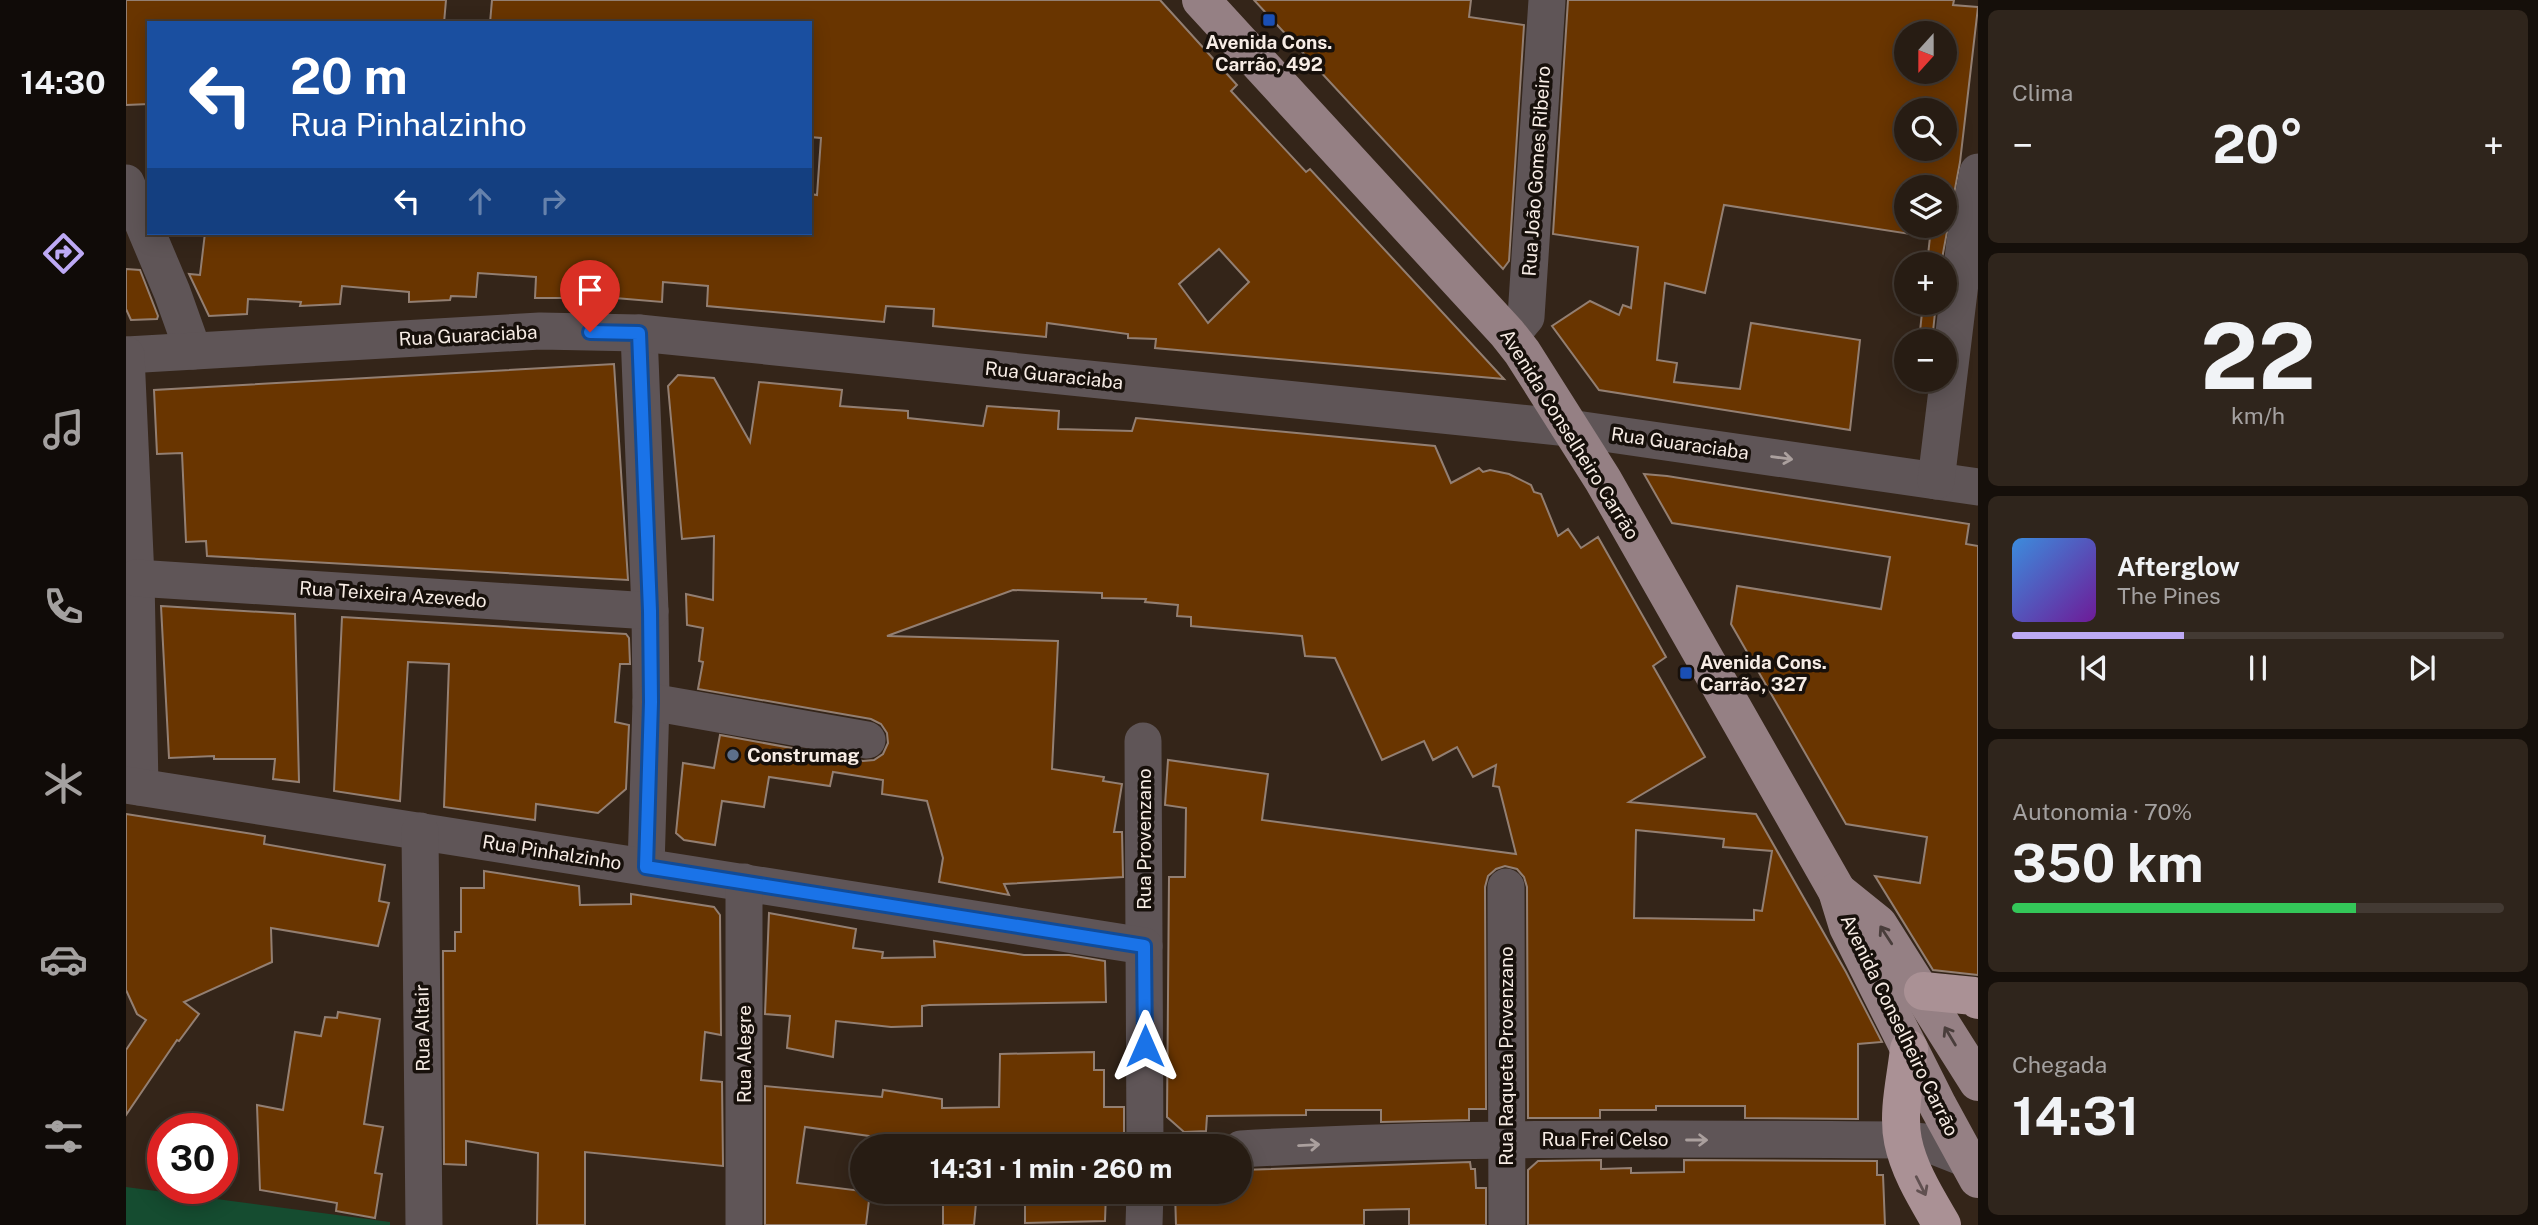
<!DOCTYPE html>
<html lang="pt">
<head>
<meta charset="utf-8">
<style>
  :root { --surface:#271c13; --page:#2f251c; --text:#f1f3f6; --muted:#a4a1a0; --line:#433a33; --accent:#bda9f5 }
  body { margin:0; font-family:"Public Sans",sans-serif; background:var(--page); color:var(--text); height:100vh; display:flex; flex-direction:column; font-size:26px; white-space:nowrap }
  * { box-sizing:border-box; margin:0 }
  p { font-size:23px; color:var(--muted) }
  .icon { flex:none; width:38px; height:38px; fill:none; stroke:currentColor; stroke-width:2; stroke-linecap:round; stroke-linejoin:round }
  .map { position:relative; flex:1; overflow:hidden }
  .side { display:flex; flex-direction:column; gap:10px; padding:10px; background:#150f0a; width:560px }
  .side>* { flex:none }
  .top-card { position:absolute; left:21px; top:21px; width:665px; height:214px; border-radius:0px; box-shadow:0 4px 18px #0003,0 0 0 2px var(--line); background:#1a4fa0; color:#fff; overflow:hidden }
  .needle { width:46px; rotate:201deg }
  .fabs { position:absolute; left:1768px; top:21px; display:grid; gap:14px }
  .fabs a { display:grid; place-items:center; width:63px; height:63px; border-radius:50%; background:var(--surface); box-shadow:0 4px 18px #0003,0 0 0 2px var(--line); font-size:35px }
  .speed { position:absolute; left:21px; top:1113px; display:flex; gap:14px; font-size:35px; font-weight:700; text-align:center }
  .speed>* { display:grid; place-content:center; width:91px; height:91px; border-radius:50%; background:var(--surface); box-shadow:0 4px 18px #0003,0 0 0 2px var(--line); line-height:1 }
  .speed .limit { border:10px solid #d22; background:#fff; color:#111 }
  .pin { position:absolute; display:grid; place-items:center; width:60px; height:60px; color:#fff; margin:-72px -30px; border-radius:50% 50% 50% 0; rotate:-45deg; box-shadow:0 0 7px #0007 }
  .pin .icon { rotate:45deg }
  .me { position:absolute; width:77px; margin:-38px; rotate:0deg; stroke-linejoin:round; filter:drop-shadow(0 0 5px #0008) }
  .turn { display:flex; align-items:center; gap:24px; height:147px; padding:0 28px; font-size:32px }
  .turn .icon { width:91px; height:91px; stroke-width:2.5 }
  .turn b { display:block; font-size:49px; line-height:60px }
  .lanes { display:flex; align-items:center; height:66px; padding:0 28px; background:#0003; justify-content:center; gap:35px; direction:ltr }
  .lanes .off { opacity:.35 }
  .big { font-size:52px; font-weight:700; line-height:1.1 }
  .side .tile { flex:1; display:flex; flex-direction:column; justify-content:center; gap:10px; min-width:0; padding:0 24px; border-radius:10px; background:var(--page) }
  .side .dial { align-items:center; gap:0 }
  .dial b { font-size:91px; line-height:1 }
  .song { display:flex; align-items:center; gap:21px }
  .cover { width:84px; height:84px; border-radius:10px; background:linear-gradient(135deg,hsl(210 70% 55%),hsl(280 70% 35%)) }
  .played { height:7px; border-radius:4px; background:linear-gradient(90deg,var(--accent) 35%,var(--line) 35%) }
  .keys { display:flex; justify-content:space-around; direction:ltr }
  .heat { display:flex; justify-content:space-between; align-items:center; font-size:38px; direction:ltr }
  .charge { height:10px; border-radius:5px; background:linear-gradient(90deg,#34c759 70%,var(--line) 0) }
  .trip { position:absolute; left:724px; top:1134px; width:402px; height:70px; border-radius:35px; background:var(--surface); box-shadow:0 4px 18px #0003,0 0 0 2px var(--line); font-weight:700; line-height:70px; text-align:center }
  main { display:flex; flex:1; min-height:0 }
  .tabs { display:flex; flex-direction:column; width:126px; justify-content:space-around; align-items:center; background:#100b08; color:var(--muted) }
  .tabs .icon { width:49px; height:49px }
  .tabs .active { color:var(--accent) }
  .tabs b { font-size:32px; color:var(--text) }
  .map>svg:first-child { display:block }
</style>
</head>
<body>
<main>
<nav class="tabs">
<b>14:30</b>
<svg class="icon active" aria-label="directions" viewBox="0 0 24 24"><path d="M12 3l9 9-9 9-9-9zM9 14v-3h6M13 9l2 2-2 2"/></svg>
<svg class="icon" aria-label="music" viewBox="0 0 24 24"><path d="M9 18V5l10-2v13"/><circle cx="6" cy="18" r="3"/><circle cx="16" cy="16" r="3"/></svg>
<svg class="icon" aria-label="phone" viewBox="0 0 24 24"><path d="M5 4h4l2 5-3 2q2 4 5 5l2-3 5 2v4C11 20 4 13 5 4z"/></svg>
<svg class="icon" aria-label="climate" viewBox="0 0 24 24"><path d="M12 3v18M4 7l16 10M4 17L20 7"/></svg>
<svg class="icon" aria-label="car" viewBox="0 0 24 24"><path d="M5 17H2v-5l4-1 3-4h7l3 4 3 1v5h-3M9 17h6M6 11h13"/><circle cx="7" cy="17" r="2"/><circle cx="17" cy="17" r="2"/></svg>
<svg class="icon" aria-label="filters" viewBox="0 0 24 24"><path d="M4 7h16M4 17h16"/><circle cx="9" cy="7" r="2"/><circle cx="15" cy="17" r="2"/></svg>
</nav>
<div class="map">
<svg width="1852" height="1225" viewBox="0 0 1852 1225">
  <rect width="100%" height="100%" fill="#342519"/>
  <!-- green -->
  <polygon fill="#154c30" points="0,1187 264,1222 264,1225 0,1225"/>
  <!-- building -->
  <g fill="#693500" stroke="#937f72" stroke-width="2" fill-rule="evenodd">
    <polygon points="0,0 320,0 318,23 23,23 23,104 0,105"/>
    <path d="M366 0H1034L1111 85 1105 91 1180 172 1184 169 1378 379 1029 348 1030 339 1002 338V334L921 323 920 337 807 326 808 309 760 306 758 322 581 306 582 286 537 282 536 302 489 298H409L410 277 352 273 350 297 325 296 324 300 283 302V292L216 286 214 304 174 306 175 302 122 299 121 314 83 316 63 274 74 275 79 233H684V194L691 195 695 138 684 137V23H364ZM1093 249 1123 282 1082 323 1053 284Z"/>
    <polygon points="1128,0 1345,0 1343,17 1398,25 1383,261 1377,269"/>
    <path d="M1442 0H1828L1827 5 1852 7 1834 162 1815 264H1801L1804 237 1598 205 1579 293 1539 283 1531 360 1551 363 1548 382 1614 389 1625 323 1734 340 1724 430 1473 390 1426 326 1464 301 1493 315 1497 305 1505 308 1512 247 1427 234ZM1780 33H1818V72H1780ZM1780 110H1818V149H1780ZM1780 187H1818V226H1780Z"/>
    <polygon points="0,269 14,270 32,316 31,319 5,320 0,309"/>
    <polygon points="1797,303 1810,303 1806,341 1793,341"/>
    <polygon points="488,364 502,580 81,556 80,541 60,542 56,453 31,454 28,390"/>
    <path d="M552 375 588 378 624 442 633 382 716 390 714 406 782 411V418L857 426 861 406 933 411 932 429 1006 431 1010 418 1309 446 1325 483 1353 468 1357 472 1364 470 1383 474 1405 485 1408 492 1415 494 1432 536 1442 529 1455 548 1472 537 1540 657 1527 666 1579 757 1503 802 1630 814 1720 972 1756 1042 1732 1044V1119L1619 1118V1106H1530V1110H1474V1118H1402L1401 887 1398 877 1391 869 1379 866 1370 869 1362 876 1359 887 1360 1109H1343V1120L1255 1122V1110H1180V1115L1081 1116 1080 1131 1058 1132 1041 1117 1043 877H1059L1060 808 1039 805 1042 760 1142 774 1136 820 1390 854 1373 787 1367 786 1370 765 1347 777 1331 747 1307 760 1298 741 1256 760 1209 658 1179 656 1176 636 1065 626V617L1051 616 1052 605 1019 602 1020 599 976 598V593L887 590 761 636 932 641 926 769 978 777 977 781 996 784 988 832H996L997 877 878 884 883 895 813 882 817 858 801 801 756 794 757 780 707 772 704 786 643 777 638 807 596 801 589 845 558 840 550 833 557 763 588 768 594 735 737 761 748 760 757 754 762 743 761 733 755 724 745 719 572 689 577 662 573 661 577 628 561 625 560 594 587 600 588 536 556 539 542 386ZM1510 830 1598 839 1597 847 1646 851 1636 911 1628 910V920L1508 918Z"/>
    <polygon points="1518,474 1541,476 1843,524 1840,544 1852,546 1852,975 1807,970 1749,876 1794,883 1801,837 1720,824 1605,624 1611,586 1755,609 1764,557 1546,523"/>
    <polygon points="35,606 169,614 173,782 147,779 149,759 88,759 88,756 43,758"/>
    <polygon points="216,617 500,634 503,638 504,664 494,664 489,722 503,725 500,789 472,813 410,804 409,820 318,807 323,664 282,662 274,801 208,791"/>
    <polygon points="0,814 139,836 138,844 259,865 253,901 263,903 252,946 145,928 146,962 58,1002 73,1014 53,1041 51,1040 0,1115 0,1050 20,1020 11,1014 0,990"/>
    <polygon points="358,871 453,886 454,905 505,904 505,894 588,907 594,915 595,1035 579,1032 575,1080 596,1082 597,1166 459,1152 459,1225 411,1225 412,1153 340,1141 340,1165 318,1164 317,951 329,951 329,932 335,932 335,888 358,888"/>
    <polygon points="643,913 730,929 727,948 757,952 756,958 809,957 808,941 898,955 943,955 979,961 980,1002 803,1005 796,1006 796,1026 765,1027 710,1021 707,1057 661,1048 664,1016 639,1014"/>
    <polygon points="212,1012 254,1019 238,1124 257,1127 249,1173 256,1174 249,1218 210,1211 211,1203 134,1190 131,1105 157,1110 169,1032 195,1036 199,1017 211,1018"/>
    <polygon points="968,1052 968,1070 978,1070 978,1107 998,1107 998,1139 974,1140 974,1146 814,1146 679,1127 671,1183 744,1192 740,1225 639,1225 639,1086 756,1097 757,1090 816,1099 816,1108 873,1107 874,1054"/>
    <polygon points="1475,1160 1475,1169 1505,1168 1505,1173 1558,1172 1558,1160 1751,1161 1751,1175 1757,1175 1759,1225 1402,1225 1402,1170 1412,1161"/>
    <polygon points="1344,1162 1345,1169 1349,1169 1350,1188 1360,1188 1360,1225 1283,1225 1283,1209 1238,1210 1238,1225 1050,1225 1049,1192 1115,1192 1115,1170"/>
    <polygon points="817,1192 851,1192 848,1225 817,1225"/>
    <polygon points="899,1192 980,1192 979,1221 899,1223"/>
  </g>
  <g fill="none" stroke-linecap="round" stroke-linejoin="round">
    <!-- minor -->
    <g stroke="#5f5557" stroke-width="37">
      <polyline points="0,183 46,292 67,351"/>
      <polyline points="513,333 524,611 525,702 520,867"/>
      <polyline points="1384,336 1400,317 1421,0"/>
      <polyline points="0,355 414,331 513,333 1443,428 1852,487"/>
      <polyline points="0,355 10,578 14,787"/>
      <polyline points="1810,481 1839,242 1852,172"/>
      <polyline points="10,578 524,611"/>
      <polyline points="525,702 741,740"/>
      <polyline points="1017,741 1019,1146"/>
      <polyline points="0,785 1018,946"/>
      <polyline points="294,831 298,1225"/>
      <polyline points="1380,887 1381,1225"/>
      <path d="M1115 1149C1335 1136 1556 1139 1777 1140L1798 1142 1841 1159"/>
      <polyline points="618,1225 618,882"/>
      <polyline points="1018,1225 1019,1192"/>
    </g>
    <!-- major -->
    <g stroke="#958084" stroke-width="38">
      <polyline points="1075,0 1381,333 1396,352 1477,480 1711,891 1722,927 1812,1106 1852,1179"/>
      <polyline points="1711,891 1752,924 1852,1082"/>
    </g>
    <!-- highway -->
    <g stroke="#aa9195" stroke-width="38">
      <polyline points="1797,991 1848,996 1852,1000"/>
      <path d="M1783 1049C1780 1078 1771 1112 1777 1141 1783 1171 1801 1199 1816 1225"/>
    </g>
  </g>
  <!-- one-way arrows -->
  <defs><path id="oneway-shaft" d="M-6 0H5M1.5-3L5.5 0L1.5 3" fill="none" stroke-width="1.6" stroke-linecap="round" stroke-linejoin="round" transform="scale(1.75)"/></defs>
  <g stroke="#aba09e">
    <use href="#oneway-shaft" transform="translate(1656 458) rotate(8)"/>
    <use href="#oneway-shaft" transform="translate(1571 1140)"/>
    <use href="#oneway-shaft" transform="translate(1183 1145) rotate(-3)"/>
  </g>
  <g stroke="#493d3b">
    <use href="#oneway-shaft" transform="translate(1760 935) rotate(-123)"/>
    <use href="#oneway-shaft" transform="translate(1824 1036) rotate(-121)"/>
  </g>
  <use stroke="#605050" href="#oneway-shaft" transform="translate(1795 1186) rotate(63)"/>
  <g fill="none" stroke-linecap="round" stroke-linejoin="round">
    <defs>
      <polyline id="route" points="464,332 513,333 524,611 525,702 520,867 1018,946 1019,1046"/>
    </defs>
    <!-- route casing -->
    <use href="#route" stroke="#114b97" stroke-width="18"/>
    <!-- route -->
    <use href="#route" stroke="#1a73e8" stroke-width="12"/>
  </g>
  <!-- markers -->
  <g fill="#1a4fb4" stroke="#17100b" stroke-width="2.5">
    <rect x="1136" y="13" width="14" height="14" rx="3.5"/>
    <rect x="1553" y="666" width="14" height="14" rx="3.5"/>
  </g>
  <circle fill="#5c6f8a" stroke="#17100b" stroke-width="2.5" cx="607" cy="755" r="7"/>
  <g text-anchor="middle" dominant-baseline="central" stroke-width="7" stroke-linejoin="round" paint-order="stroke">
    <!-- poi labels -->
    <g font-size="19" font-weight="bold" fill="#f7ece5" stroke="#17100b" text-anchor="start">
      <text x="1143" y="42" text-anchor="middle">Avenida Cons.<tspan x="1143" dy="22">Carrão, 492</tspan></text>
      <text x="1574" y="662">Avenida Cons.<tspan x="1574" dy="22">Carrão, 327</tspan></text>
      <text x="621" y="755">Construmag</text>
    </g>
    <!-- street labels -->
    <g font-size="19" fill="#f7ece5" stroke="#17100b">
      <text transform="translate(1410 171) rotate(-86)">Rua João Gomes Ribeiro</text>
      <text transform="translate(342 335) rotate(-3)">Rua Guaraciaba</text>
      <text transform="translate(928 375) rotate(6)">Rua Guaraciaba</text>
      <text transform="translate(1444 434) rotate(58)">Avenida Conselheiro Carrão</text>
      <text transform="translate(1554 443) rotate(8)">Rua Guaraciaba</text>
      <text transform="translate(267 594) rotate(4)">Rua Teixeira Azevedo</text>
      <text transform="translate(1018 839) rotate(-90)">Rua Provenzano</text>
      <text transform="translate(426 852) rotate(9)">Rua Pinhalzinho</text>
      <text transform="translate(1774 1025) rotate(64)">Avenida Conselheiro Carrão</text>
      <text transform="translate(296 1028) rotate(-91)">Rua Altair</text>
      <text transform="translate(618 1054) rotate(-90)">Rua Alegre</text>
      <text transform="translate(1380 1056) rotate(-90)">Rua Raqueta Provenzano</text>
      <text x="1479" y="1139">Rua Frei Celso</text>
    </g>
  </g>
</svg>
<div class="fabs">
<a><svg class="needle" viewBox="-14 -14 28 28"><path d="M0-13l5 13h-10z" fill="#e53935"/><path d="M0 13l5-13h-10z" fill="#a4a1a0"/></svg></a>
<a><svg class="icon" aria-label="search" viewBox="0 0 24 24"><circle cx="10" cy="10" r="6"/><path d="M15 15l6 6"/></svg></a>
<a><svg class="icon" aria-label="layers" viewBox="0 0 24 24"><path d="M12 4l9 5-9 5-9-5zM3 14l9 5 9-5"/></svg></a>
<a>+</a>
<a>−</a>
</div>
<div class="speed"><div class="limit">30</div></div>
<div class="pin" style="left:464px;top:332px;background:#d93025"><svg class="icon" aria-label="arrive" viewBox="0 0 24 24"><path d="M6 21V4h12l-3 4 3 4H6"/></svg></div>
<svg class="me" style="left:1019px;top:1046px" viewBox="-20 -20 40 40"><path d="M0-17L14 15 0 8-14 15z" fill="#1a73e8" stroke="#fff" stroke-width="4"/></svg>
<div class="trip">14:31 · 1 min · 260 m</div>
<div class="top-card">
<div class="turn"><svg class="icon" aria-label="left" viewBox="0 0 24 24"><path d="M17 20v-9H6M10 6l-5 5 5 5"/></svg><div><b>20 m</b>Rua Pinhalzinho</div></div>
<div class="lanes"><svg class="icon" aria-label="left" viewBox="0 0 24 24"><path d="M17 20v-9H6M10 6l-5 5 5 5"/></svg><svg class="icon off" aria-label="ahead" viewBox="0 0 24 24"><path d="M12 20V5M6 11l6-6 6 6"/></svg><svg class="icon off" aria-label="right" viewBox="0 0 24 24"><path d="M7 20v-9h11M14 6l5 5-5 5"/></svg></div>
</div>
</div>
<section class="side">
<div class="tile"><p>Clima</p>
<div class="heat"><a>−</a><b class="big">20°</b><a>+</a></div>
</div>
<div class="tile dial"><b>22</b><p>km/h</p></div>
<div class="tile">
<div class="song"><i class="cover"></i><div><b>Afterglow</b><p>The Pines</p></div></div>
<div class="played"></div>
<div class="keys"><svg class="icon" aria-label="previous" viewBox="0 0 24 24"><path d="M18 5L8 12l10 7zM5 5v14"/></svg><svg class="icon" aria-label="pause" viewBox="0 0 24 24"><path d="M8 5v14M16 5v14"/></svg><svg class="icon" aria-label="next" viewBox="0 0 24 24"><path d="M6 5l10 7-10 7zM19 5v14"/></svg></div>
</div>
<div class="tile"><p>Autonomia · 70%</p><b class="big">350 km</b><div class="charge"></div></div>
<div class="tile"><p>Chegada</p><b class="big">14:31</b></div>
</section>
</main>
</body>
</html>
